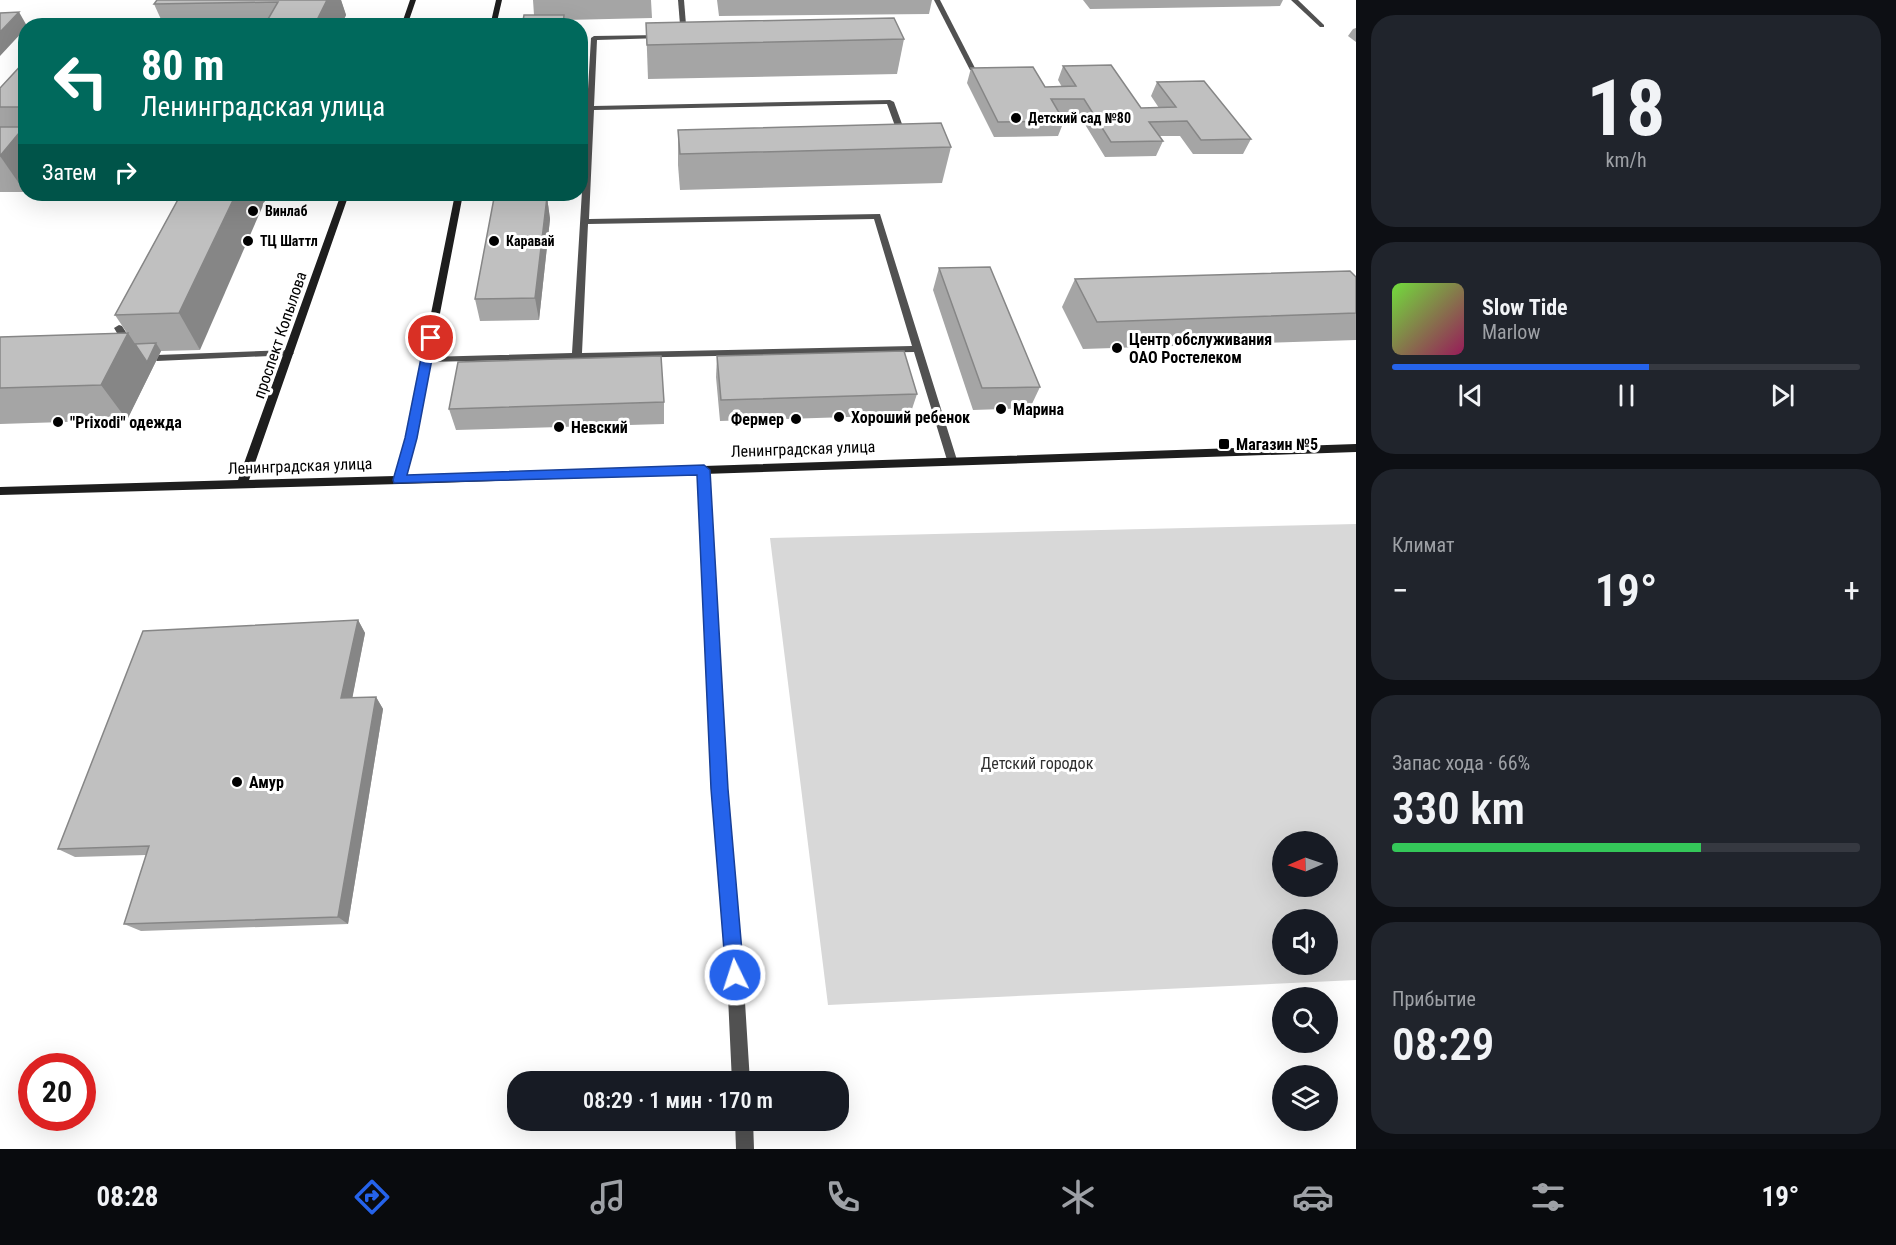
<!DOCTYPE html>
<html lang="ru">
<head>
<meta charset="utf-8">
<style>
  :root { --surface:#171b24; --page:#20242c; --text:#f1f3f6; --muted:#9ea1a6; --line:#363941; --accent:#2563eb }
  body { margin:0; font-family:"Roboto Condensed",sans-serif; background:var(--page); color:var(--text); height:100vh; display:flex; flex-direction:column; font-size:22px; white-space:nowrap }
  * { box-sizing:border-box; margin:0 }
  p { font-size:20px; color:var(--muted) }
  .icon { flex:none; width:33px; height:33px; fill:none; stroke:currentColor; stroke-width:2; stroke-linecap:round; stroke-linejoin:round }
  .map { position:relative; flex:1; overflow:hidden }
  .side { display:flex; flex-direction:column; gap:15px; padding:15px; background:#0d0f14; width:540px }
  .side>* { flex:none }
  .banner { position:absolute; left:18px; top:18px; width:570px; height:183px; border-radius:24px; box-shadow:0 6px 24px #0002; background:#00695c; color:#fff; overflow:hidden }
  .needle { width:39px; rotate:268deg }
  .fabs { position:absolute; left:1272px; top:831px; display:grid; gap:12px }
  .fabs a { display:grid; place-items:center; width:66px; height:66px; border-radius:50%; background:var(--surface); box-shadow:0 6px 24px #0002; font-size:30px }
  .speed { position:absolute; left:18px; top:1053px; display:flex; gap:12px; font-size:30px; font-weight:700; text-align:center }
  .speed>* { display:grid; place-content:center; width:78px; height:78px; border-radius:50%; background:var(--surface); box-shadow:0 6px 24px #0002; line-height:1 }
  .speed .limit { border:9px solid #d22; background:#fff; color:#111 }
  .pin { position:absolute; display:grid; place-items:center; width:51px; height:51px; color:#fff; margin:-26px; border:3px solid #fff; border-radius:50%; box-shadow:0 2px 6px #0007 }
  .me { position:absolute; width:66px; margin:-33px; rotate:356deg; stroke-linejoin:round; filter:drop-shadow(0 0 4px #0008) }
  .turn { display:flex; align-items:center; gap:21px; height:126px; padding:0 24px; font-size:27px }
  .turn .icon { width:78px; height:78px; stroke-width:2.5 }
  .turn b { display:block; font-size:42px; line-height:51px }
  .then { display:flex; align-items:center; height:57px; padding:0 24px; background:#0003; gap:12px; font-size:22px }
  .big { font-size:45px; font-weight:600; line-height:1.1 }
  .side .card { flex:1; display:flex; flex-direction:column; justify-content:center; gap:9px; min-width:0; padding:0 21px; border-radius:24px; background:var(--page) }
  .side .dial { align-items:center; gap:0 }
  .dial b { font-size:78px; line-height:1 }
  .song { display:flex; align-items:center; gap:18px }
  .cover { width:72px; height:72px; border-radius:9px; background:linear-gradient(135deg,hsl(100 70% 55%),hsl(330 70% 35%)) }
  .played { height:6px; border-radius:3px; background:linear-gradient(90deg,var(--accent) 55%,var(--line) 55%) }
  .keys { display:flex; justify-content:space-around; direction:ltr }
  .heat { display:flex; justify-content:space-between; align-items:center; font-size:33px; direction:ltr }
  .charge { height:9px; border-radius:4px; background:linear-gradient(90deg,#34c759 66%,var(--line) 0) }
  .trip { position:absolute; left:507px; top:1071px; width:342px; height:60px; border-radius:24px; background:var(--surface); box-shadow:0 6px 24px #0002; font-weight:600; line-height:60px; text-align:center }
  .dock { display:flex; height:96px; justify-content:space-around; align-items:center; background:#090b0e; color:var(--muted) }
  .dock .icon { width:42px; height:42px }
  .dock .selected { color:var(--accent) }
  .dock b { font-size:27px; color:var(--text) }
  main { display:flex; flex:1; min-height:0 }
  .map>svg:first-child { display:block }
</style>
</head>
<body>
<main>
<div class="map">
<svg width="1356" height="1149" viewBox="0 0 1356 1149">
  <rect width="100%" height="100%" fill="#fff"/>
  <!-- green -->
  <path fill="#d8d8d8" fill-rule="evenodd" d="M1356 524V980L828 1005 770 538ZM1282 842H1328V886H1282ZM1282 920H1328V964H1282Z"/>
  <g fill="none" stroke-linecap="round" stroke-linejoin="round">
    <!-- lane -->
    <g fill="#515151" fill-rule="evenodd">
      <polygon points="678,0 684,0 687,37 684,39 681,37"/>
      <polygon points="934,0 940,0 976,70 975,71 970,70"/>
      <polygon points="1291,0 1298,0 1324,25 1324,27 1320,27"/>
      <path d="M660 35 662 36V38L597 40 594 106 890 100 894 102 902 124 895 126 887 104 594 110 589 219 880 214 957 460 956 463 952 464 947 460 914 352 423 362V358L426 357 572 353 587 110H580V106H587L591 38 594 36ZM874 219 912 346 582 353 588 224Z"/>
      <polygon points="119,325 122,326 136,348 134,350 128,350 126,348 114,328"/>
      <polygon points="289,350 294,353 292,355 157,361 152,358 157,355"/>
      <polygon points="704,466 709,470 727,789 742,954 750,1082 732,1082 726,954 713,789 699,470"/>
      <polygon points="735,1120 753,1120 754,1149 736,1149"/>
    </g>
    <!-- secondary -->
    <g fill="#1e1e1e" fill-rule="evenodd">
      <polygon points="410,0 416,0 407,26 401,26"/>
      <polygon points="496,0 502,0 496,26 490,26"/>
      <polygon points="341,194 349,194 249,480 395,476 406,438 455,194 463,194 416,438 406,476 1356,444 1356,452 436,483 0,495 0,487 238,480"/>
    </g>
  </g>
  <!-- wall -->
  <g fill="#a5a5a5">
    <polygon points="341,0 346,15 341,26 164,26 154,4"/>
    <polygon points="533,0 651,0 652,18 565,20 565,26 522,26 534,15"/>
    <polygon points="717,0 932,0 929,14 719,16"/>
    <polygon points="1083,0 1283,0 1280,6 1090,9"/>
    <polygon points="646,23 904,39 897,74 648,79"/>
    <polygon points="1356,28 1356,42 1348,36 1353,29"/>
    <polygon points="26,60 26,191 25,192 0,192 0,88"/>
    <polygon points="1063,66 1141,108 1159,108 1151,96 1157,82 1251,139 1243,154 1193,154 1180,136 1160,136 1163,141 1156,156 1105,157 1078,113 1059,114 1064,121 1058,136 994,137 967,83 971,68 1045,87 1062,87 1058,80"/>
    <polygon points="678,130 951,147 942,183 680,190 678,165"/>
    <polygon points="181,194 200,350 161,351 127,420 0,424 0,337 127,333 115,315"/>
    <polygon points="502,194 551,194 551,195 502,196"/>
    <polygon points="547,197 550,219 539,320 480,321 475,299"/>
    <polygon points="939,268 1040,387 1030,408 973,410 933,290"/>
    <polygon points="1356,277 1356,340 1083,349 1062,307 1075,279"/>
    <polygon points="717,356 917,394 910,415 720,421 716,377"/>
    <polygon points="664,402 664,424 456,430 449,409"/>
    <polygon points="358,620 365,633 352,698 376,697 383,709 348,924 141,931 124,924 146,855 75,857 58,849"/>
  </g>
  <!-- shaded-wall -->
  <g fill="#868686">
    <polygon points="327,0 341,0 346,15 341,26 314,26"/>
    <polygon points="19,12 27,26 26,26 26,28 0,56 0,32"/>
    <polygon points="24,127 26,129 26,191 25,192 0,156"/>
    <polygon points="236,194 268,194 200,350 179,313"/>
    <polygon points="547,197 550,219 539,320 535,298"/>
    <polygon points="128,333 147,362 156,343 161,351 127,420 101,385"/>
    <polygon points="358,620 365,633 350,710 341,698"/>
    <polygon points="376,697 383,709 348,924 338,917"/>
  </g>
  <!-- building -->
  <g fill="#c0c0c0" stroke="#868686" stroke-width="1.5">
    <polygon points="157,0 327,0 314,26 264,26 278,2 154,4"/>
    <polygon points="19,12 0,32 0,13"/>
    <polygon points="524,15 564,15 563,26 522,26"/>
    <polygon points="894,18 904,39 647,45 646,23"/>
    <polygon points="26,60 26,107 0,107 0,88"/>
    <polygon points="1111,65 1141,108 1176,107 1157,82 1204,81 1251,139 1201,140 1187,121 1149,122 1163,141 1111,142 1084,99 1051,99 1064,121 998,122 971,68 1033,67 1045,87 1076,86 1063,66"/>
    <polygon points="941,123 951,147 680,154 678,130"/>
    <polygon points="0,127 24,127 0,156"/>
    <polygon points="181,194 236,194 179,313 115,315"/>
    <polygon points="547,197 535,298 475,299 494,198"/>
    <polygon points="990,267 1040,387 982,388 939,268"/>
    <polygon points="1350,271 1356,277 1356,313 1097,322 1075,279"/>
    <polygon points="128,333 101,385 0,388 0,337"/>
    <polygon points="156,343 147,362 135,344"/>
    <polygon points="904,351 917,394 721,400 717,356"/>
    <polygon points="661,356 664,402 449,409 458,362"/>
    <polygon points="358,620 341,698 376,697 338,917 124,924 149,846 58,849 143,631"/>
  </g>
  <!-- route -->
  <polygon fill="#2563eb" stroke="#184099" stroke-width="1.5" points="431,334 436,338 417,438 407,475 704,465 710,470 728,789 744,975 742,982 735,984 729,982 726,975 711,789 697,475 394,483 393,480 405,438 425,338"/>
  <!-- markers -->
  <g fill="#000" stroke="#fff" stroke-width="2">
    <circle cx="1016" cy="118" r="6"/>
    <circle cx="253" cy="211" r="6"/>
    <circle cx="248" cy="241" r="6"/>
    <circle cx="494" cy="241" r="6"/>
    <circle cx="1117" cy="348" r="6"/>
    <circle cx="1001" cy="409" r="6"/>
    <circle cx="839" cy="417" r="6"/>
    <circle cx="796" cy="419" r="6"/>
    <circle cx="58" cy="422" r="6"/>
    <circle cx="559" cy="427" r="6"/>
    <rect x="1218" y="438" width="12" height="12" rx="3"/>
    <circle cx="237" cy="782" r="6"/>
  </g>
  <g text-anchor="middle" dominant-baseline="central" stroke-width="6" stroke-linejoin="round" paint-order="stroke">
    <!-- far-poi labels -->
    <g font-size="14" font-weight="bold" fill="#000" stroke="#fff" text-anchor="start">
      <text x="1028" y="118">Детский сад №80</text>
      <text x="265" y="211">Винлаб</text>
      <text x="260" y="241">ТЦ Шаттл</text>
      <text x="506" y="241">Каравай</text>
    </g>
    <!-- street labels -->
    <g font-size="16" fill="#000" stroke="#fff">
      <text transform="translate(280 335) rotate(-71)">проспект Копылова</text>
      <text transform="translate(803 449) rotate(-2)">Ленинградская улица</text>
      <text transform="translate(300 466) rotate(-2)">Ленинградская улица</text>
    </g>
    <!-- poi labels -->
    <g font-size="16" font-weight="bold" fill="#000" stroke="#fff" text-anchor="start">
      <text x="1129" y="339">Центр обслуживания<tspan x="1129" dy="18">ОАО Ростелеком</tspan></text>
      <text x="1013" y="409">Марина</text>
      <text x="851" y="417">Хороший ребенок</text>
      <text x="784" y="419" text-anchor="end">Фермер</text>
      <text x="70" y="422">"Prixodi" одежда</text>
      <text x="571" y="427">Невский</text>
      <text x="1236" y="444">Магазин №5</text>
      <text x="249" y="782">Амур</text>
    </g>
    <!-- park labels -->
    <g font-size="16" fill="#2f2f2f" stroke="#fff">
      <text x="1037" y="763">Детский городок</text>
    </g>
  </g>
</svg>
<div class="fabs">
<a><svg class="needle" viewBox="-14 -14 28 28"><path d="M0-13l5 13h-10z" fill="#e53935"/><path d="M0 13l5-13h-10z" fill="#9ea1a6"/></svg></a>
<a><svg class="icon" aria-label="sound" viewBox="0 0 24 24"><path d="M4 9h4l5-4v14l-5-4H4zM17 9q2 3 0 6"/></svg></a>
<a><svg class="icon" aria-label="search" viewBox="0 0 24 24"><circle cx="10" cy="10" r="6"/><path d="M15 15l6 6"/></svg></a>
<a><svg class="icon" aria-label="layers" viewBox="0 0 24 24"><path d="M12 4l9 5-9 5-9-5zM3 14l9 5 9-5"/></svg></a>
</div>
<div class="speed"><div class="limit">20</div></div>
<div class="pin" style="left:431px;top:338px;background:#d93025"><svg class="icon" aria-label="arrive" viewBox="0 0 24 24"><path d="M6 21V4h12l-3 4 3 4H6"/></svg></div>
<svg class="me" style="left:735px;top:975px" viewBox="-20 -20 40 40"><circle r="17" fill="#2563eb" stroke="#fff" stroke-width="3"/><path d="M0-11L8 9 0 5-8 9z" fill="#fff"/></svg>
<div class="trip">08:29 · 1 мин · 170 m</div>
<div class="banner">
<div class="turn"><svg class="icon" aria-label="left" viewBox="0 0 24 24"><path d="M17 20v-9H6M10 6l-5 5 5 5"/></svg><div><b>80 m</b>Ленинградская улица</div></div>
<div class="then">Затем<svg class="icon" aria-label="right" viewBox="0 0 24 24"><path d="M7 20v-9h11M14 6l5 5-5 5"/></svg></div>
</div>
</div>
<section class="side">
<div class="card dial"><b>18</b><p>km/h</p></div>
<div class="card">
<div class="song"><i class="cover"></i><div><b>Slow Tide</b><p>Marlow</p></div></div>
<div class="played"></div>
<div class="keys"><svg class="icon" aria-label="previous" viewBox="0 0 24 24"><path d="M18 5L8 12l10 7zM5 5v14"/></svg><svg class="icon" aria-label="pause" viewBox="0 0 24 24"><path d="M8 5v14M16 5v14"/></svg><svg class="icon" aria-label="next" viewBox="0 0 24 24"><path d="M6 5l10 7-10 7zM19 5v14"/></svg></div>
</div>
<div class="card"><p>Климат</p>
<div class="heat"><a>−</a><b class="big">19°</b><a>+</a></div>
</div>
<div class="card"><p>Запас хода · 66%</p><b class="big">330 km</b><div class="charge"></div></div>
<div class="card"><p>Прибытие</p><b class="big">08:29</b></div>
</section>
</main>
<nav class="dock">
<b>08:28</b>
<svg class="icon selected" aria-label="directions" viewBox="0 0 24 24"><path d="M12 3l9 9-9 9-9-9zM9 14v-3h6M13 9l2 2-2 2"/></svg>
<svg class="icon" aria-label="music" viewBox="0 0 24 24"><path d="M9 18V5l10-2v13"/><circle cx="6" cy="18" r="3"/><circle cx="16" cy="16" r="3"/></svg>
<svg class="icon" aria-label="phone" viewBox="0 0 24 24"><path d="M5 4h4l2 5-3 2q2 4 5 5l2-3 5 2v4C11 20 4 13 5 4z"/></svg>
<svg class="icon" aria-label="climate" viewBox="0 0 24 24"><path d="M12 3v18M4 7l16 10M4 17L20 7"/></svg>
<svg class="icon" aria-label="car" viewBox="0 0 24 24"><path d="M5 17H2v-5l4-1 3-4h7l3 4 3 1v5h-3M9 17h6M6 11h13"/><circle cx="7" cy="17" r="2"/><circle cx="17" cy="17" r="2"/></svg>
<svg class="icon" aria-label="filters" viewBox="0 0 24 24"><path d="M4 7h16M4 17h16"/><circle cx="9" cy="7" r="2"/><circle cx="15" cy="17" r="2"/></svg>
<b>19°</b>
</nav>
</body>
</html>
